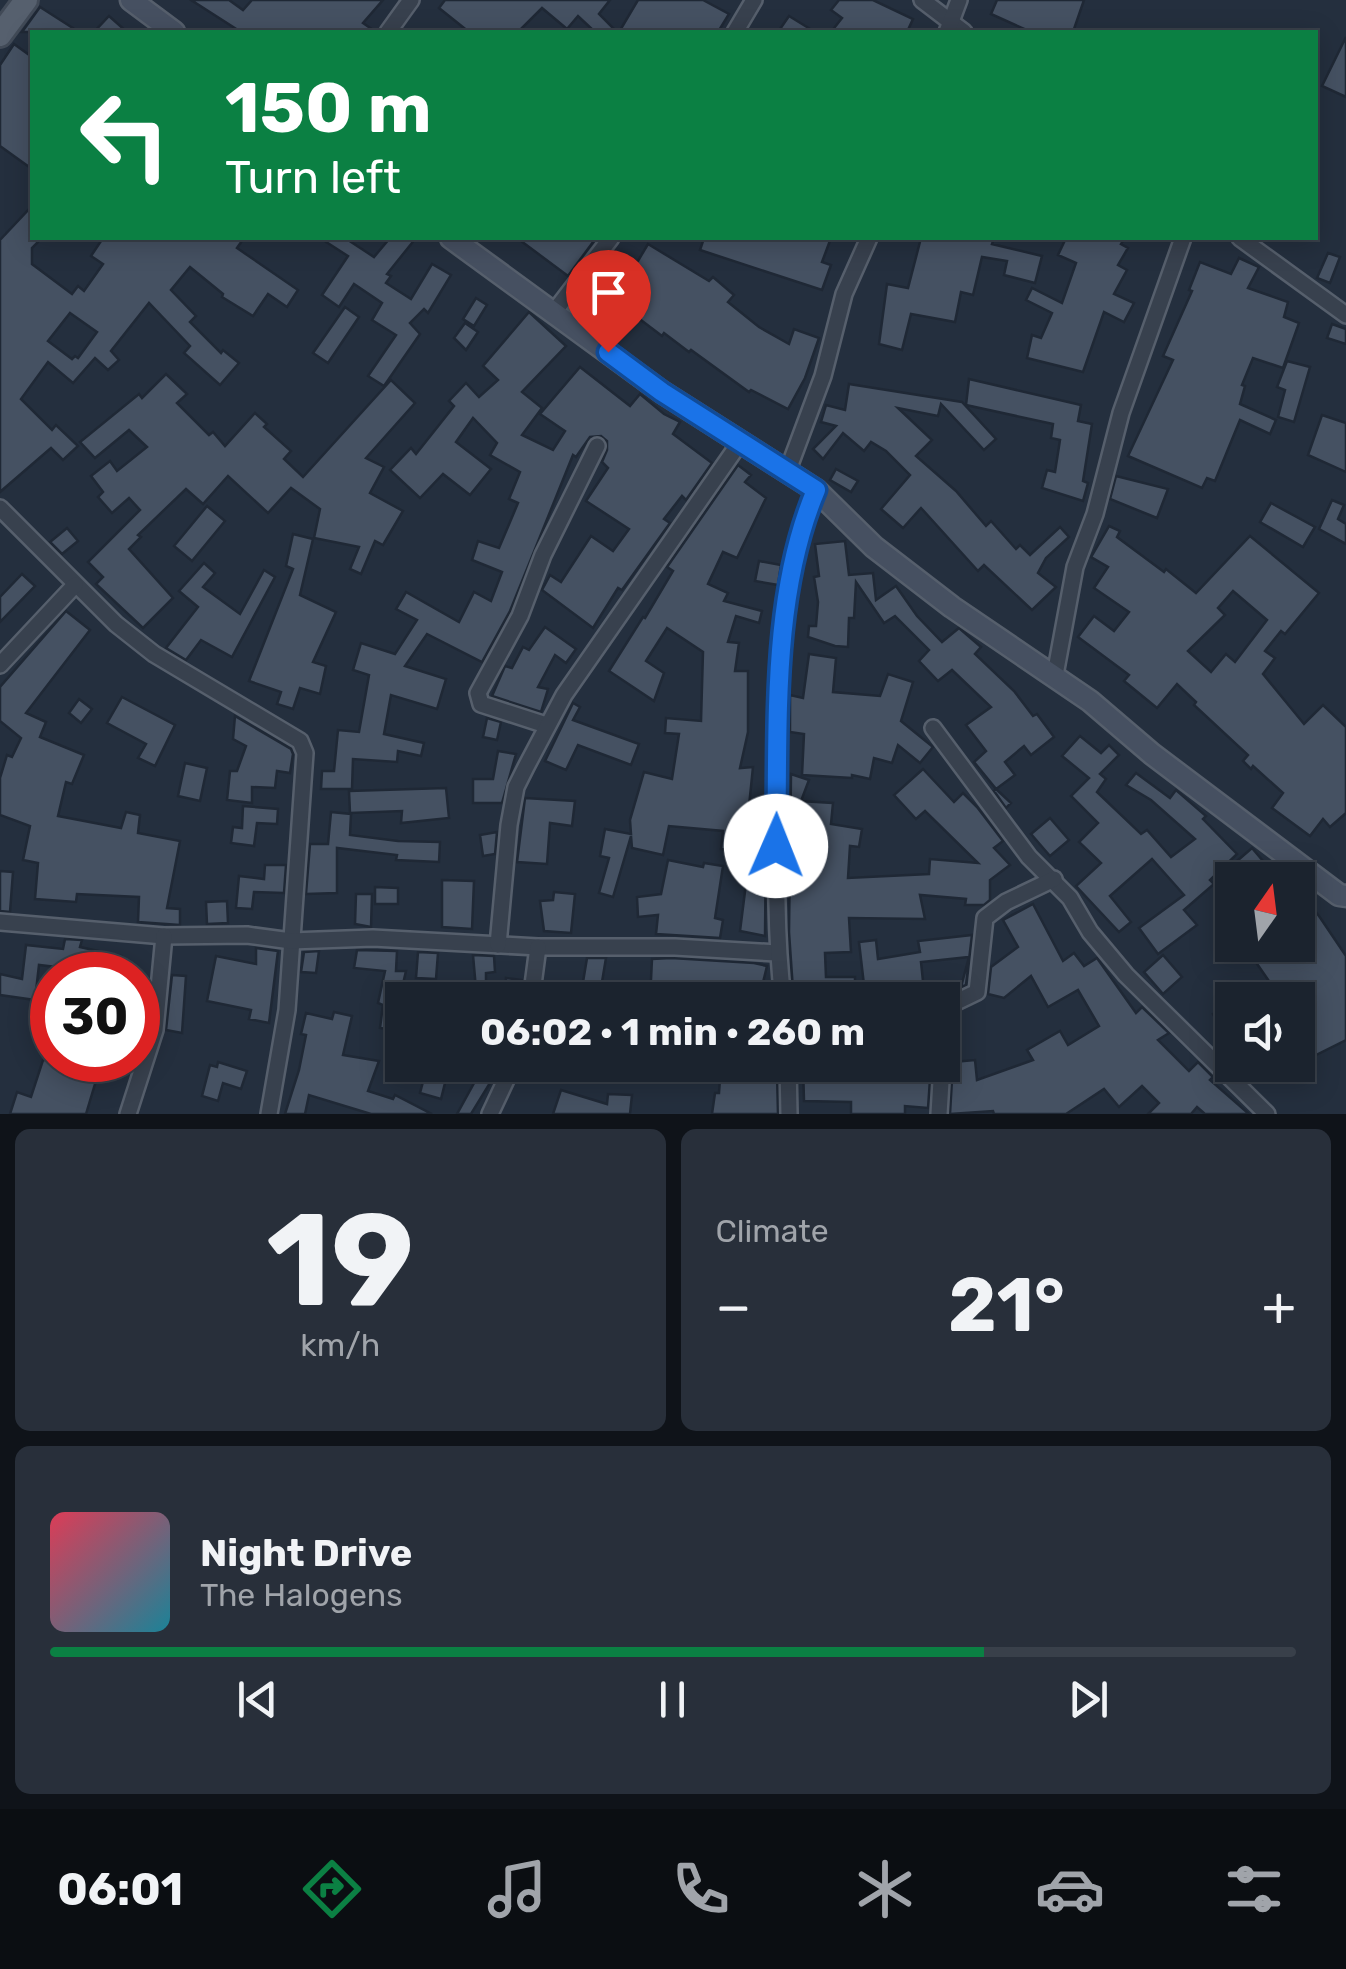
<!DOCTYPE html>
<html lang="en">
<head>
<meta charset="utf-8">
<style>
  :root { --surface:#1b232e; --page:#282f3a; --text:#f1f3f6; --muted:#a0a4aa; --line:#39404a; --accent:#0b8043 }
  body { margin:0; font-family:Rubik,sans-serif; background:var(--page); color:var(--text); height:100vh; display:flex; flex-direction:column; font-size:38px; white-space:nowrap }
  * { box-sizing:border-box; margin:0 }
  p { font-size:32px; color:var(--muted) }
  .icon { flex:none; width:55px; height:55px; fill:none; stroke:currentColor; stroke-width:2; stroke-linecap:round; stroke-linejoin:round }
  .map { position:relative; height:1114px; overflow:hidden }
  .drawer { display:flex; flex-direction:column; gap:15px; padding:15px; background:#0f1319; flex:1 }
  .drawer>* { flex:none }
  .hud { position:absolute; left:30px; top:30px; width:1288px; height:210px; border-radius:0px; box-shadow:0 5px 25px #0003,0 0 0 2px var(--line); background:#0b8043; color:#fff; overflow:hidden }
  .needle { width:65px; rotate:14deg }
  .controls { position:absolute; left:1215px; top:862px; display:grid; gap:20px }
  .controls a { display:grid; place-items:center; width:100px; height:100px; border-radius:0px; background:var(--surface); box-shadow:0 5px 25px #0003,0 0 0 2px var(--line); font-size:50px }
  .speed { position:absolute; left:30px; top:952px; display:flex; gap:20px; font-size:50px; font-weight:700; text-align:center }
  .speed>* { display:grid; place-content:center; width:130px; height:130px; border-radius:50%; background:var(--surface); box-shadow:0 5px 25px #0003,0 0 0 2px var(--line); line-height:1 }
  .speed .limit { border:15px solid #d22; background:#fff; color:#111 }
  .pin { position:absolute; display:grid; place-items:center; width:85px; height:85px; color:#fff; margin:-102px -42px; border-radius:50% 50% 50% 0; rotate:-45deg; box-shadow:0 0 10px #0007 }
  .pin .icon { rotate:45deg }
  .me { position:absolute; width:110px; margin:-55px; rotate:1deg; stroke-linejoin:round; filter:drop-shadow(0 0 8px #0008) }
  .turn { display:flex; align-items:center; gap:35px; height:210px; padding:0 30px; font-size:45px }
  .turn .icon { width:130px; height:130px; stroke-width:2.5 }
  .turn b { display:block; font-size:70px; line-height:85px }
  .big { font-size:75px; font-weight:700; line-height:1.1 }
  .drawer .widget { flex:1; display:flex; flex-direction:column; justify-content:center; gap:15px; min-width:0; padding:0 35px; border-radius:15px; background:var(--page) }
  .drawer .dial { align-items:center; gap:0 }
  .dial b { font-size:130px; line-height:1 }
  .song { display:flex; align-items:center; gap:30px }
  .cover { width:120px; height:120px; border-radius:15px; background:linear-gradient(135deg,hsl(350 70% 55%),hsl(190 70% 35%)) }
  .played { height:10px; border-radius:5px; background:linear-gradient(90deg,var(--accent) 75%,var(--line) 75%) }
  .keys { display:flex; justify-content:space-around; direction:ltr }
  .heat { display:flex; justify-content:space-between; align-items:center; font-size:55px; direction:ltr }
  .drawer .tiles { flex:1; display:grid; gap:15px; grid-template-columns:1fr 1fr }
  .widget:last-child { grid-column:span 2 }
  .trip { position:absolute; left:385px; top:982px; width:575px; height:100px; border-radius:0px; background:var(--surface); box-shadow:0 5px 25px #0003,0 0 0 2px var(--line); font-weight:700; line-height:100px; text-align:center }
  .tabs { display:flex; height:160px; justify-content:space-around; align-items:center; background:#0b0e12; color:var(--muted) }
  .tabs .icon { width:70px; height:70px }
  .tabs .current { color:var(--accent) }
  .tabs b { font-size:45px; color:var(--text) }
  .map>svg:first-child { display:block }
</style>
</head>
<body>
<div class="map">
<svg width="1346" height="1114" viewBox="0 0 1346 1114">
  <rect width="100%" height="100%" fill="#242f3e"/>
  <!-- building -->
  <g fill="#455162" stroke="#1f2835" stroke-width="2.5" fill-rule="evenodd">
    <polygon points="191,0 229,0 243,10 252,0 383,0 363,23 376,32 241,32"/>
    <polygon points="445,0 610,0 599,14 617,32 595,32 578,16 567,29 542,8 518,32 469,32 439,8"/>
    <polygon points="638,0 703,0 729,14 718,32 619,32"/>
    <polygon points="839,0 873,0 913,19 907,32 831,32 842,18 831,10"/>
    <polygon points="997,0 1084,0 1073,32 1031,32 991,14"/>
    <polygon points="40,7 79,32 22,32"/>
    <polygon points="109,16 127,32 94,32"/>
    <polygon points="789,16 815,32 778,32"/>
    <polygon points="1346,37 1346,97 1322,86"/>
    <polygon points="14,44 32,57 32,169 0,146 0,65"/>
    <path d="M32 206V238H42L32 248V264L72 294 78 286 84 291 103 264 91 256 103 238H244L237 248 298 290 287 307 268 294 253 316 222 297 223 294 190 267 171 290 196 316 190 322 221 353 223 350 239 363 220 385 184 353 190 346 149 303 111 351 119 360 108 370 95 358 73 383 48 362 21 399 52 430 56 425 78 446 63 460 51 448 0 492V240ZM70 313 97 332 78 358 75 356 72 359 48 341Z"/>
    <polygon points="320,238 345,238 374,257 390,238 416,238 387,274 391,276 386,283 411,299 432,264 451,275 428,313 424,309 410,323 420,334 384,386 368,376 396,335 372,320 382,303 354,284 339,307 322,295 348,256"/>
    <polygon points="517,238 596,238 568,276"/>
    <polygon points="704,238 831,238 822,262 831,265 822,290 700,250"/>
    <polygon points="921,238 994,238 992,244 1042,256 1035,283 1004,275 1007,261 982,257 973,295 961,292 955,322 911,314 902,350 879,344 887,284 908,288"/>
    <polygon points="1066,238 1125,238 1121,244 1128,248 1118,265 1127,270 1114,294 1134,303 1124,322 1104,312 1083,372 1027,358 1032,335 1041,338 1052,313 1026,300 1032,288 1062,303 1076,263 1058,255"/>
    <polygon points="648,244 709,281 713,277 734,295 728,302 759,327 789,344 794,329 819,338 805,378 788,409 751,390 749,392 691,350 689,352 664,333 662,336 629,311 637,300 596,275 608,261 619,269 625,260 635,266"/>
    <polygon points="1328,253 1340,257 1330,283 1317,278"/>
    <polygon points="1239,258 1259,267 1248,288 1288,302 1284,317 1299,323 1283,368 1253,358 1242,385 1245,386 1240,404 1276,420 1270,434 1240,420 1215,481 1207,478 1202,488 1128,456 1173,360 1163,356 1192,291 1189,290 1200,262 1231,274"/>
    <polygon points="476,298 487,305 474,326 463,319"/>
    <polygon points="345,307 359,317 328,363 313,353"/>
    <polygon points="529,312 566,346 522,392 542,408 522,435 553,450 565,431 540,414 580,367 630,406 640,394 664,414 680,422 673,434 712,463 686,500 682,496 664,519 670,523 622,590 618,588 593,628 542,590 550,575 561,582 591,536 613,551 629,529 586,501 608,468 602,462 607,450 607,441 601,436 590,437 576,457 573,455 510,611 482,662 427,634 405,666 446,679 437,709 391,695 384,734 424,743 421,756 398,751 397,762 353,759 352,789 321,789 322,771 334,771 338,730 359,732 369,675 353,670 361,643 395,654 417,620 396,609 406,592 459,622 474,592 491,601 502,572 472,560 478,541 499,548 518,503 509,499 520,472 490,455 497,443 473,418 456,442 491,469 470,495 443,474 420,498 390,470 411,448 416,454 454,406 449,401 466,383 479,397 498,380 483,366"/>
    <polygon points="465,323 478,332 466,350 454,338"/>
    <polygon points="1332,324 1346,329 1346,344 1327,338"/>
    <polygon points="1287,361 1310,367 1294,422 1278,417 1285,390 1277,387"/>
    <polygon points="166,374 187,394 177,403 209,435 213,432 225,446 255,413 267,424 264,427 291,451 284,459 303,477 391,380 415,403 366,458 384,467 370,493 403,511 383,545 375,541 361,574 350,569 359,547 314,538 320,509 291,488 268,513 228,476 203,504 186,489 138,535 141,537 129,549 173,598 143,628 96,584 103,577 88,562 140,510 129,498 112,513 98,497 103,492 91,476 110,461 117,471 147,447 129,430 95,458 80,442 139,394 142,398"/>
    <polygon points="969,379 1081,405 1078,421 1092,424 1083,481 1088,483 1083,501 1042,488 1047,470 1055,472 1060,440 1051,438 1053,424 966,405"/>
    <polygon points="849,384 962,402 996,439 984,450 941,404 938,416 898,408 932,440 916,456 956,491 986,526 991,521 1016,549 1020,545 1030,555 1060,527 1069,537 1046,558 1038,573 1056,587 1032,610 984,565 978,571 921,508 903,528 881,509 910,475 886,451 871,442 864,451 843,433 823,459 813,449 836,426 821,422 826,405 845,410"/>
    <polygon points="1322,415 1346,423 1346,472 1308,455"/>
    <polygon points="738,465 751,475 745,482 766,498 737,558 723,552 708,584 728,593 724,601 762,611 759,623 736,616 728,642 739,643 735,671 748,671 748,732 740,768 753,767 746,836 766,839 765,936 740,931 750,852 721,849 723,831 669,826 663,855 632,848 631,836 613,897 599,893 609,858 600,856 605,829 631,834 630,820 644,772 672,779 679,734 665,733 666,718 701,721 703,652 667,628 646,661 664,673 654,701 609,671 643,617 645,618 673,571 667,567"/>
    <polygon points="836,469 858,481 851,492 830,480"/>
    <polygon points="1116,476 1168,489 1157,518 1110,499"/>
    <polygon points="1332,500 1344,505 1338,519 1346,524 1346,544 1319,529"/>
    <polygon points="1271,503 1315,527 1303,547 1260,522"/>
    <polygon points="207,506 225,521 192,561 174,546"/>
    <path d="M1109 526 1120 531 1117 537 1164 572 1166 569 1196 593 1250 536 1319 593 1285 634 1281 631 1265 651 1275 658 1263 674 1304 724 1323 705 1346 727V813L1330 827 1323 819 1310 836 1272 808 1283 793 1253 766 1251 769 1243 761 1248 755 1194 705 1196 702 1177 684 1157 708 1124 681 1129 675 1078 637 1094 616 1114 631 1129 612 1094 588 1108 567 1091 557ZM1233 591 1267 620 1235 662 1226 654 1211 672 1188 651 1225 615 1218 608Z"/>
    <polygon points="67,528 78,541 62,554 50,542"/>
    <polygon points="293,534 313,539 300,595 336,612 313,662 326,666 320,694 300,688 293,709 277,704 281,692 249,681 293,569 286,566"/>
    <polygon points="845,541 849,575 873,573 876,600 896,586 917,616 942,642 959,628 981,647 975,654 1014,691 1033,716 1037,714 1054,737 1031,755 1024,746 1005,762 1015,775 996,789 1011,803 1006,808 994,791 996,789 974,762 986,751 966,725 991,707 952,670 938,681 919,661 929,650 895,616 884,623 856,582 854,618 849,618 848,647 835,646 808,637 809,626 816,626 818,602 814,577 819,576 815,544"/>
    <polygon points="759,561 781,565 778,585 755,581"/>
    <polygon points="204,563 215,573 203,587 240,614 264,570 275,577 232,657 201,640 186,660 166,648 198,607 179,591"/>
    <polygon points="22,574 35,586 0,622 0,597"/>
    <polygon points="66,611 90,630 26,713 46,722 40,737 84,755 72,784 66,782 58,816 121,828 126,812 140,815 138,833 180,841 167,908 180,909 180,925 138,922 139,897 77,894 76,902 35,899 38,863 23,860 30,826 0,815 0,778 7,755 12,757 21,738 0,721 0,687"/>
    <polygon points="545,627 576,649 566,663 555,655 538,687 548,689 541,712 492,696 505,666 512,668 523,647 529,650"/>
    <polygon points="809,654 836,658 833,692 880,696 888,674 913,682 901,721 933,747 920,763 898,745 892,763 874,758 870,779 852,775 852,778 802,775 804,734 790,732 790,695 803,698"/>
    <polygon points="122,697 175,725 155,766 138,758 146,744 107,723"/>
    <polygon points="79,699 92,709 81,723 69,713"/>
    <polygon points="573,703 580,707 573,720 639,744 631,765 578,745 566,770 545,761"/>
    <polygon points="235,716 291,749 293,754 290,773 277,771 275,788 252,787 252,803 227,800 230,771 237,771 246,746 233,739"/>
    <polygon points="487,718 501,722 497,740 483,737"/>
    <polygon points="1080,736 1101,753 1109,745 1119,755 1100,774 1106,779 1097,792 1141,834 1147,830 1171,857 1195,839 1151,800 1126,785 1136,773 1170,798 1176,790 1206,816 1203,819 1237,854 1210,880 1214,884 1184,910 1197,925 1158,954 1139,928 1184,895 1152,859 1110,896 1131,922 1119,932 1076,886 1101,863 1079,842 1098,823 1071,796 1089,778 1062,756"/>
    <polygon points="498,751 516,754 502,803 473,803 473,779 493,779"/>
    <polygon points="185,763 207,768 200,801 178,796"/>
    <polygon points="923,769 954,802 963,793 977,807 1003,841 994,848 1010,865 990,880 990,900 984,905 965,905 966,899 920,895 925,919 849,918 851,952 825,953 826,977 855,977 855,992 799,994 799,990 793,990 789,932 791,774 809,780 801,801 833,803 831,824 862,829 859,847 850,846 848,878 929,874 930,859 978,863 925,811 916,819 894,795"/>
    <polygon points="446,788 449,818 401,823 402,811 350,813 349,791"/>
    <polygon points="525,798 575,801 572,826 550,823 547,864 517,862"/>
    <polygon points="243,806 278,809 277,824 257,823 254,846 231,843 233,827 242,828"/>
    <polygon points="331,812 351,814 350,835 398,841 440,842 439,862 396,860 397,855 337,848 337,893 306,894 310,844 328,844"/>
    <polygon points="1050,818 1069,840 1050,856 1031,834"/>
    <polygon points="497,832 495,854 483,856 480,835"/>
    <polygon points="1252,848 1263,861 1277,880 1253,880 1237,861"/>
    <polygon points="668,860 703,867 704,863 723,866 715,918 723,920 720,938 656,934 658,915 638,917 637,897 661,894"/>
    <polygon points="265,865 286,865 284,893 254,892 252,909 236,908 239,876 264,879"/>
    <polygon points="0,871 13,872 10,912 0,911"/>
    <polygon points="442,880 474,881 472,929 442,927"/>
    <polygon points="375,887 398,888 398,904 375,904"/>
    <polygon points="1298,891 1319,916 1346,956 1346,1040 1298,1064 1298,1000 1241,1000 1271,984 1244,945 1298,945"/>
    <polygon points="554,892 575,894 571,933 544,931 540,901 553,900"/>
    <polygon points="356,894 372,894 371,927 355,924"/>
    <polygon points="227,901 228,923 207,924 206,902"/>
    <polygon points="1033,904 1063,961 1074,953 1084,966 1097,958 1136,1013 1142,1007 1169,1033 1158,1040 1189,1071 1198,1062 1213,1077 1210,1080 1249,1114 1205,1114 1197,1107 1191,1114 1148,1114 1159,1103 1142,1086 1119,1107 1104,1089 1066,1114 994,1114 993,1111 950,1114 953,1062 975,1060 977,1080 1033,1060 1027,1050 1060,1031 1068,1045 1099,1026 1078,990 1048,1007 1031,976 1004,998 988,994 991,967 1018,947 1003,920"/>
    <polygon points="972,935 966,985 961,987 969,957 921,962 925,1000 907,1000 903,983 864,985 859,942 876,940 878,959 920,952 918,941"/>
    <polygon points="65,939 82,940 80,947 121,956 116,975 79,975 81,970 39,965 35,1000 0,995 0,974 22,979 26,945 63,949"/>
    <polygon points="256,948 278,951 269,1023 249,1019 251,1010 207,1001 216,956 256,964"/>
    <polygon points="357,950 397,951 396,971 406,971 396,1014 402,1015 402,1031 380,1028 383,1005 378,1003 385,971 354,968"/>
    <polygon points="319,951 316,973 301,972 304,952"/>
    <polygon points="418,952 438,953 436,979 416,978"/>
    <polygon points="473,955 494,956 495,972 486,973 486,999 477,1000"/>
    <polygon points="1163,955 1182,977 1163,994 1144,972"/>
    <polygon points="587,958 606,958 599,1000 580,1000"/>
    <polygon points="671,958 754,963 767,966 760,995 727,987 725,998 698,994 699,988 667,988 667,1000 650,1000 652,959"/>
    <polygon points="172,975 186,976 182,1033 166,1030"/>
    <polygon points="506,978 522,980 520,999 505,998"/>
    <polygon points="553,985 564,987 566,1000 550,1000"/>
    <polygon points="1232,1004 1232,1052 1213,1014"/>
    <polygon points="334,1012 352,1016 343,1055 379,1061 368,1091 393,1099 395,1095 432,1114 371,1114 309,1095 305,1114 285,1114 299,1070 306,1035 301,1034 306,1013 332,1019"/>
    <polygon points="43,1060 87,1060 101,1064 86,1114 10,1114 17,1092 31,1097"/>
    <polygon points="218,1062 247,1071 241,1089 223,1083 218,1101 202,1096 210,1065 217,1067"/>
    <polygon points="484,1065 501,1065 471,1114 457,1114"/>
    <polygon points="524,1065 560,1065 552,1082 523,1069"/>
    <polygon points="721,1065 777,1072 778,1114 712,1114 715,1093 719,1093"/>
    <polygon points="803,1065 893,1065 918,1068 918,1065 931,1065 928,1108 905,1106 905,1114 851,1114 851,1102 804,1101"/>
    <polygon points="1265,1065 1302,1065 1275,1082"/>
    <polygon points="424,1078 445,1083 441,1099 420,1093"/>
    <polygon points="561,1090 607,1104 608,1094 632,1095 630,1114 553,1114"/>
  </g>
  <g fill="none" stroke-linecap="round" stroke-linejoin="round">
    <defs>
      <g id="street">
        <polyline points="922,0 964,32"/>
        <polyline points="388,32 411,0"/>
        <polyline points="735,32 754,0"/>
        <polyline points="947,32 959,0"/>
        <polyline points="1240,238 1346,315"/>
        <polyline points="554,312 611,238"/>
        <polyline points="788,470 823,376 844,294 869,238"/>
        <polyline points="0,508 116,624 154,654 300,741 305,753 287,1010 269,1114"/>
        <polyline points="0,665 75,585"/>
        <polyline points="1055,675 1075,567 1095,514 1121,413 1183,238"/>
        <polyline points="546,725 481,704 478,693 520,616 543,555 597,446"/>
        <polyline points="933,728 1029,857 1070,898 1090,932 1126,975 1267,1114"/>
        <polyline points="0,922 164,936 247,935 291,941 373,938 538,947 675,947 777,953"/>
        <polyline points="498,945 509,825 516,787 526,767 564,695 741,441"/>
        <polyline points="531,1000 538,947"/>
        <path d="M783 1000C774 923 777 847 778 770 778 677 779 576 816 490"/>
        <polyline points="942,1031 946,1007 977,992 985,918 1006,902 1054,879"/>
        <polyline points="788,1065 789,1114"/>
        <polyline points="128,1114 155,1030 164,936"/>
        <polyline points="490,1114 513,1065"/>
        <polyline points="939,1114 942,1065"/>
      </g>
      <g id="secondary">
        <polyline points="131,0 174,32"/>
        <polyline points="451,238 662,392 816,490 874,547 952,607 1090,701 1152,754 1339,895 1346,896"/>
      </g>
      <polyline id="primary" points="0,35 26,0"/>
    </defs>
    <!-- street casing -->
    <use href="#street" stroke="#565f6c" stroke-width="20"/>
    <!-- secondary casing -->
    <use href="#secondary" stroke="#565f6c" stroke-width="25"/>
    <!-- primary casing -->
    <use href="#primary" stroke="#414a57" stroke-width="28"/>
    <!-- street -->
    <use href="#street" stroke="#38414e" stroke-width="15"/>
    <!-- secondary -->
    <use href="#secondary" stroke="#465061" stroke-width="20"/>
    <!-- primary -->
    <use href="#primary" stroke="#56606e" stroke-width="22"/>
  </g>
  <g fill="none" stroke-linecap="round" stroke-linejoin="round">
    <defs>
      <path id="route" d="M608 352 662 392 816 490C770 599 779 730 776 846"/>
    </defs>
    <!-- route casing -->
    <use href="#route" stroke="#114b97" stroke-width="25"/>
    <!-- route -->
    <use href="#route" stroke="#1a73e8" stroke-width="18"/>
  </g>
</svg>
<div class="controls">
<a><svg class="needle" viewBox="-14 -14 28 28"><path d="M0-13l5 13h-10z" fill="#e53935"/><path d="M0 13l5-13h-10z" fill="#a0a4aa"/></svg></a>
<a><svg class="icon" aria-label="sound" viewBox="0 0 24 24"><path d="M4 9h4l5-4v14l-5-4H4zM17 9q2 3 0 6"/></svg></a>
</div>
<div class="speed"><div class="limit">30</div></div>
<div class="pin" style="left:608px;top:352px;background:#d93025"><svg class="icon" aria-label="arrive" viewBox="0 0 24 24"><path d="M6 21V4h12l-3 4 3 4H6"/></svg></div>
<svg class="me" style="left:776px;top:846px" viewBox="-20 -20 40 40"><circle r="19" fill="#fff"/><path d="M0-13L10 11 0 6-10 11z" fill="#1a73e8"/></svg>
<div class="trip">06:02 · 1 min · 260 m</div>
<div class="hud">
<div class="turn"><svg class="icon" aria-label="left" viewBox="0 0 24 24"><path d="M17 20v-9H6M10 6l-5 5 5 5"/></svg><div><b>150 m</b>Turn left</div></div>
</div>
</div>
<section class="drawer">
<div class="tiles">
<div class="widget dial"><b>19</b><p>km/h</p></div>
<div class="widget"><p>Climate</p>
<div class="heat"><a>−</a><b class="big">21°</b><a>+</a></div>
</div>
<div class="widget">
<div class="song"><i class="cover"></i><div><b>Night Drive</b><p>The Halogens</p></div></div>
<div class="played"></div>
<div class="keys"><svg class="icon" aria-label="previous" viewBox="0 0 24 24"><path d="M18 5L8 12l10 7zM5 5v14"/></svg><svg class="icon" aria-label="pause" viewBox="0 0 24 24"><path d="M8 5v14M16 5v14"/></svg><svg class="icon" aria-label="next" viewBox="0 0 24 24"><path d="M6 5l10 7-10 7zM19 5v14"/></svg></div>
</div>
</div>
</section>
<nav class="tabs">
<b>06:01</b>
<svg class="icon current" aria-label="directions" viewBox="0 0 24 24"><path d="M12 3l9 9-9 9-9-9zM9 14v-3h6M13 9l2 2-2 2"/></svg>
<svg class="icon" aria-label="music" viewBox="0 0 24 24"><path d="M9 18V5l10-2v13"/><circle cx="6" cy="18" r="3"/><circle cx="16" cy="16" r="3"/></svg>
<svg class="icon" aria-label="phone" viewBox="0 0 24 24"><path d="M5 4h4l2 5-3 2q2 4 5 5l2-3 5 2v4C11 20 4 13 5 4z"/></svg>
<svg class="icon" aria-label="climate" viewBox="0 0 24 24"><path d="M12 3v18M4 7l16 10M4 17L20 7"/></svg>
<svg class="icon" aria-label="car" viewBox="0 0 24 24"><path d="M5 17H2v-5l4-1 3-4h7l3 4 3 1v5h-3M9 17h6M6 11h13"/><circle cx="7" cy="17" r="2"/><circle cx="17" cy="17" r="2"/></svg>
<svg class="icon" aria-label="filters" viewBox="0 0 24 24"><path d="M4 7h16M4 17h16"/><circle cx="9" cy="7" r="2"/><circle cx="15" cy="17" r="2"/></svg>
</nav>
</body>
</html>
